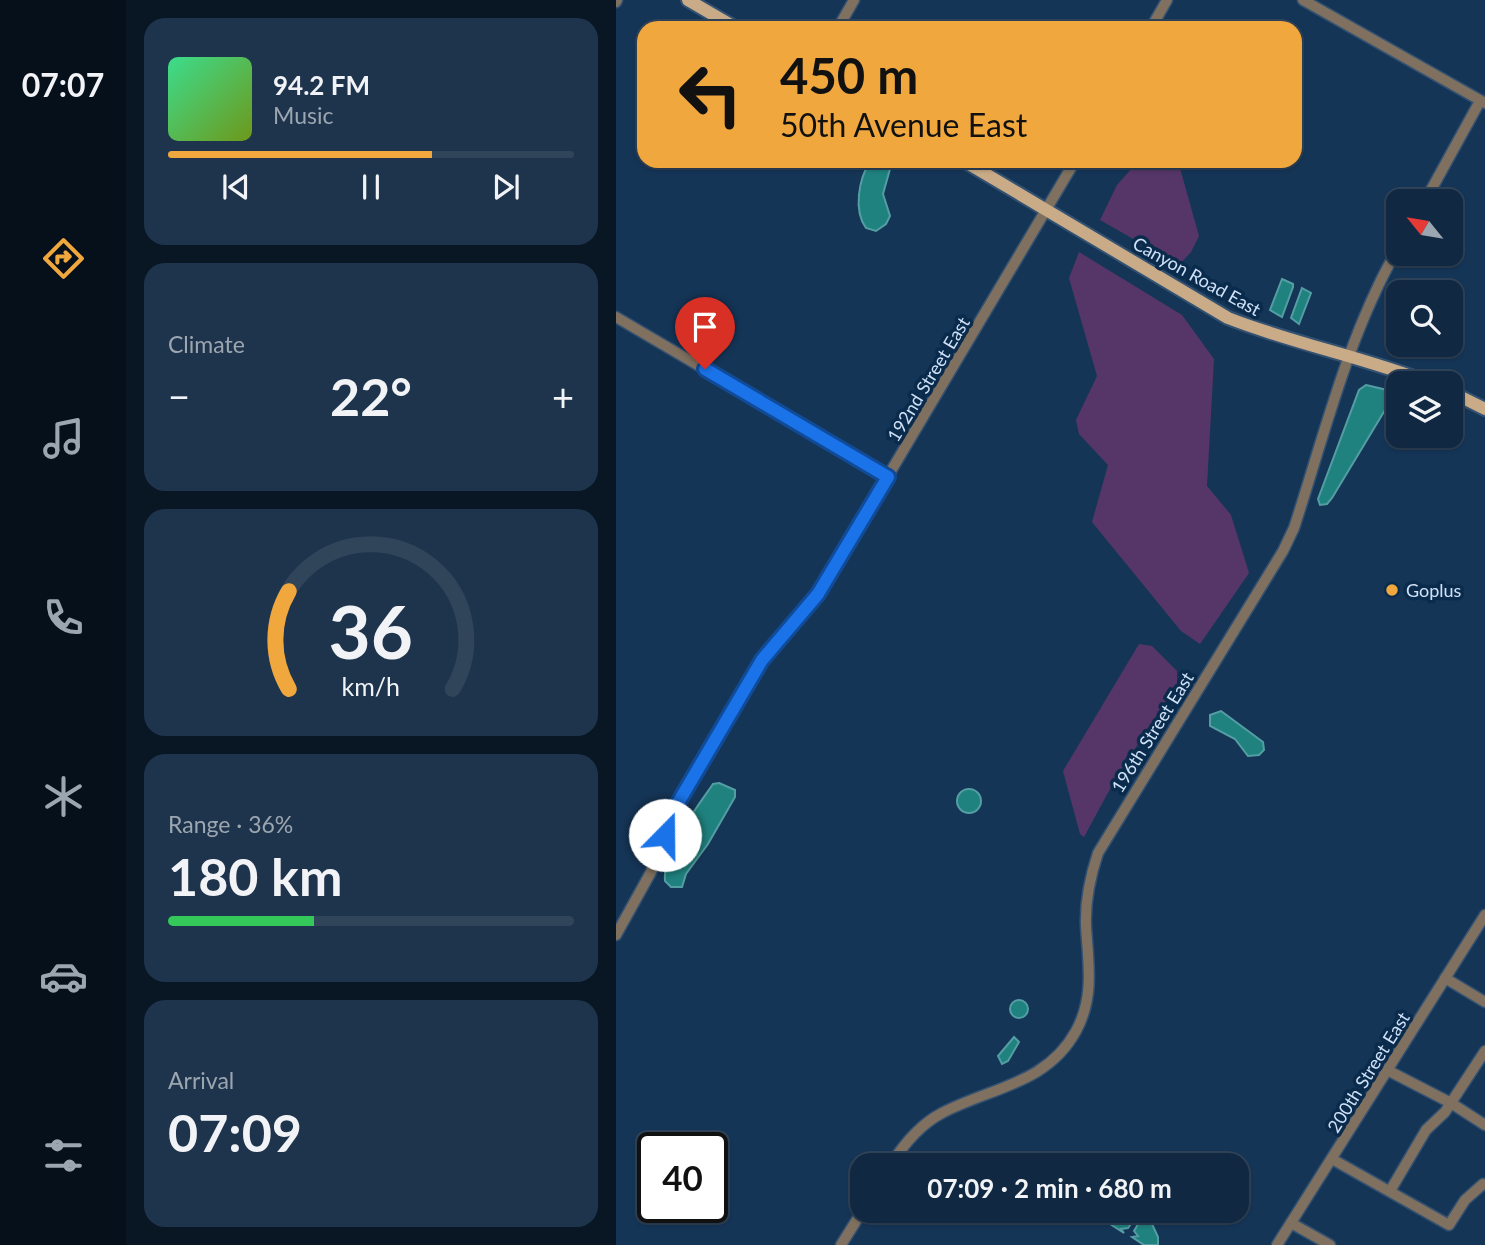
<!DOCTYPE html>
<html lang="en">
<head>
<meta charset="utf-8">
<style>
  :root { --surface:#102841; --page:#1e344c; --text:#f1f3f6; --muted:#9ca6b1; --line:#30445a; --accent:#efa73e }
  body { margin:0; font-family:Lato,sans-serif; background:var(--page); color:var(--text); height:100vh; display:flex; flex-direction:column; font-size:26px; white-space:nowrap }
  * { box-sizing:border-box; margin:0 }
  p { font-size:23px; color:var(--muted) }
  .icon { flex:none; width:38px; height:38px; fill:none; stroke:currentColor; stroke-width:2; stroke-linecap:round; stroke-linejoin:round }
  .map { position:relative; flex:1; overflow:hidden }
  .side { display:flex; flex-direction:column; gap:18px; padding:18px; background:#091624; width:490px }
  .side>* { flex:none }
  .guide { position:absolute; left:21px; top:21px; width:665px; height:147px; border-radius:21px; box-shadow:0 2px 5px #0004,0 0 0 2px var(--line); background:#efa73e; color:#111; overflow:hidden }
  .needle { width:46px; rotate:300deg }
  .controls { position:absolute; left:770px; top:189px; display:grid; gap:14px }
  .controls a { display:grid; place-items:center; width:77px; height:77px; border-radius:14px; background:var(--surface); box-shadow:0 2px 5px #0004,0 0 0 2px var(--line); font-size:35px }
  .speed { position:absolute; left:21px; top:1132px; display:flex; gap:14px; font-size:35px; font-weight:700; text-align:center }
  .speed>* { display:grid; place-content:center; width:91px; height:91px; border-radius:50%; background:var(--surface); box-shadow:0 2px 5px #0004,0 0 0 2px var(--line); line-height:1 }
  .speed .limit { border:4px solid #111; border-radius:10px; background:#fff; color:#111 }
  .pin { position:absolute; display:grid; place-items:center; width:60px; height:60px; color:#fff; margin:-72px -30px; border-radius:50% 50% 50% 0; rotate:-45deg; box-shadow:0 0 7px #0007 }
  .pin .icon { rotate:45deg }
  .me { position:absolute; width:77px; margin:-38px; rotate:22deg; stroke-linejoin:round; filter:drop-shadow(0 0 5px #0008) }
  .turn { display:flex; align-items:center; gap:24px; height:147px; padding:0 28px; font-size:32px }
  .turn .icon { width:91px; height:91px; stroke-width:2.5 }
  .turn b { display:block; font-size:49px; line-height:60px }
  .big { font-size:52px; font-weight:700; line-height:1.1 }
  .side .tile { flex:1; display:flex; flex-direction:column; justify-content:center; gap:10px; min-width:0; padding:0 24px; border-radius:21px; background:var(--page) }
  .side .dial { align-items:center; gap:0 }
  .dial svg { height:182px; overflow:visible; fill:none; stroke:var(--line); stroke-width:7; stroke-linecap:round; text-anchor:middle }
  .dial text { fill:var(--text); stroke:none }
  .song { display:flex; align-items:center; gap:21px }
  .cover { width:84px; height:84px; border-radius:10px; background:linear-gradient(135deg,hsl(150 70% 55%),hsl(80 70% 35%)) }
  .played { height:7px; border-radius:4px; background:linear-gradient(90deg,var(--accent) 65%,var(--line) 65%) }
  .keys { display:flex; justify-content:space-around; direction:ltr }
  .heat { display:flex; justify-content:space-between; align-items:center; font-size:38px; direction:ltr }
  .charge { height:10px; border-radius:5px; background:linear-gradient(90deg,#34c759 36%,var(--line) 0) }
  .trip { position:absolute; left:234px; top:1153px; width:399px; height:70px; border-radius:21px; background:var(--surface); box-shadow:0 2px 5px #0004,0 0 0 2px var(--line); font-weight:700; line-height:70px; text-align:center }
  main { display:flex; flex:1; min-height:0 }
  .dock { display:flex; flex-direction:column; width:126px; justify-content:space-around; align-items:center; background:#06101a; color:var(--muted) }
  .dock .icon { width:49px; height:49px }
  .dock .active { color:var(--accent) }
  .dock b { font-size:32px; color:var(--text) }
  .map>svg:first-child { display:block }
</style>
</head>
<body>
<main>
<nav class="dock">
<b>07:07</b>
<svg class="icon active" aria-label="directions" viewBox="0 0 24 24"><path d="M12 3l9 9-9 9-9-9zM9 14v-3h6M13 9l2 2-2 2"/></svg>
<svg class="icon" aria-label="music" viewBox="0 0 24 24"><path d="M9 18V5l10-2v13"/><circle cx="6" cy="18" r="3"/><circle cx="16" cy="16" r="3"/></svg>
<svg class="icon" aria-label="phone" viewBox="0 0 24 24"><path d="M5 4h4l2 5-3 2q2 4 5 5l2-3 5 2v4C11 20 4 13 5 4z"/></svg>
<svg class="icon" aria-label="climate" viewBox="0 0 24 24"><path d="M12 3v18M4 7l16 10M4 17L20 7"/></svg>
<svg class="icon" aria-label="car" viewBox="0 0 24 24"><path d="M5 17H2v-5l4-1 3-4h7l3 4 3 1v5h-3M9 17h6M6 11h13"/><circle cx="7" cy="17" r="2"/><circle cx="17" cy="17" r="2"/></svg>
<svg class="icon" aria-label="filters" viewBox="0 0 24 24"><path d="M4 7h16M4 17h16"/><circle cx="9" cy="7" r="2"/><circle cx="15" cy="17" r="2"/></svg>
</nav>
<section class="side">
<div class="tile">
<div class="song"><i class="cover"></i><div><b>94.2 FM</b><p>Music</p></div></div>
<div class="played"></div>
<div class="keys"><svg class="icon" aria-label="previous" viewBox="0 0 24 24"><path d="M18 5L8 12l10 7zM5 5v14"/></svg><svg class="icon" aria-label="pause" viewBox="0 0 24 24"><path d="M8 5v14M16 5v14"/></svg><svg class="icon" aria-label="next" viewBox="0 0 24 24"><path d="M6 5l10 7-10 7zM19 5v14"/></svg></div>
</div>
<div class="tile"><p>Climate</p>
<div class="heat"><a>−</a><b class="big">22°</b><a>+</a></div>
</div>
<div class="tile dial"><svg viewBox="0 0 100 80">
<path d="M14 69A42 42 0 1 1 86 69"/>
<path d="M14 69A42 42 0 0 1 14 26" stroke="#efa73e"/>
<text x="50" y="56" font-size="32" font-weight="700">36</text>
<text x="50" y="72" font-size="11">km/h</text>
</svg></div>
<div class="tile"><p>Range · 36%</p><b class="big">180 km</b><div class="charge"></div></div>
<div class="tile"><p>Arrival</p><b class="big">07:09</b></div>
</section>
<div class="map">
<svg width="869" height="1245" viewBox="0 0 869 1245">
  <rect width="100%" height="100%" fill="#153557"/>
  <!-- green -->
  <g fill="#563668">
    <polygon points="517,161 562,161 583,236 575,252 563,265 484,220 501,185 516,168"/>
    <polygon points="463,252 566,315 598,359 591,486 615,515 633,573 584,644 565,631 476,522 492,465 463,434 460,420 481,376 453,278"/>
    <polygon points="523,644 536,646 561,671 561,684 500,778 468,837 464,834 447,771"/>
  </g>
  <!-- water -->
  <g fill="#1f827f" stroke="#549ea3" stroke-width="2">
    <path d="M254 161H271L274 169 267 194 274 216 270 224 260 231 250 228C237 210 243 179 254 161Z"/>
    <polygon points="666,279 677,284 677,287 666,317 654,310"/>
    <polygon points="686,288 695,293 683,324 675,318"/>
    <polygon points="750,385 771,390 776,396 775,400 716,498 711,504 704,505 702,499 743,390"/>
    <polygon points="605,711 647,742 648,750 643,755 632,756 619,739 594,726 594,715"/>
    <path d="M103 783 119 790V797L92 844 70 874 66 887H55L49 881C46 853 81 807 97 784Z"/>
    <circle cx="353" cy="801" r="12"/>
    <circle cx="403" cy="1009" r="9"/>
    <polygon points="398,1037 403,1042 392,1061 386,1064 382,1056"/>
    <polygon points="482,1211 524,1211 512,1228 505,1229 508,1233 483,1217"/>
    <polygon points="530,1211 542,1237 542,1245 528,1245 516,1237 522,1236 518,1231"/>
  </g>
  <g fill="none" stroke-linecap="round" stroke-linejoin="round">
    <defs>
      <g id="minor">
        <polyline points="687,0 869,103"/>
        <polyline points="0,2 1,0"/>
        <polyline points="222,28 238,0"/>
        <polyline points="535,28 551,0"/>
        <polyline points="809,201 864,101"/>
        <polyline points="0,317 272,477"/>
        <polyline points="0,935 35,872 62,803 116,710 153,650 202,594 459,161"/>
        <polyline points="829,978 869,1002"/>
        <polyline points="771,1070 835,1103 869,1125"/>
        <polyline points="716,1159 833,1225 849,1200 867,1184"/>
        <path d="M274 1166C287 1145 305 1124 326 1113 376 1087 431 1084 460 1031 479 996 472 963 470 926 469 901 474 877 482 853L667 551 678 528C709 433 732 335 782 248"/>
        <polyline points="774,1191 810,1130 829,1112 869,1051"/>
        <polyline points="675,1223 714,1245"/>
        <polyline points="225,1245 247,1210"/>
        <polyline points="661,1245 869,915"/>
      </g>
      <g id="major">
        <polyline points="72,0 120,28"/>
        <path d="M348 161 612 318C678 344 748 357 814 383"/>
        <polyline points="835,392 869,409"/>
      </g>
    </defs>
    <!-- minor casing -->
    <use href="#minor" stroke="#335171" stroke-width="13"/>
    <!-- major casing -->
    <use href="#major" stroke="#335171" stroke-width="16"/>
    <!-- minor -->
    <use href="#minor" stroke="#7f705f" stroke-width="10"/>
    <!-- major -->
    <use href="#major" stroke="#caab87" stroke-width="12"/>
  </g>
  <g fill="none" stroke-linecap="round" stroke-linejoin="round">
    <defs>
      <polyline id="route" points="49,835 62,803 146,660 202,594 272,477 89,369"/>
    </defs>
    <!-- route casing -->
    <use href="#route" stroke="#114b97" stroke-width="18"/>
    <!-- route -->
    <use href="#route" stroke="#1a73e8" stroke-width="12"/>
  </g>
  <!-- markers -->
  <circle fill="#efa73e" stroke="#0a2b4c" stroke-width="2.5" cx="776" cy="590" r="7"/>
  <g text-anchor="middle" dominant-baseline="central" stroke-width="7" stroke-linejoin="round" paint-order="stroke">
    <!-- street labels -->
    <g font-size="18" fill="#cfe1f7" stroke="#0a2b4c">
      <text transform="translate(581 276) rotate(29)">Canyon Road East</text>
      <text transform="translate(312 379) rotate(-59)">192nd Street East</text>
      <text transform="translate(536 732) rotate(-58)">196th Street East</text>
      <text transform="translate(752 1072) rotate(-58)">200th Street East</text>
    </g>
    <!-- poi labels -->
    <g font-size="18" fill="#cfe1f7" stroke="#0a2b4c" text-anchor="start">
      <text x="790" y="590">Goplus</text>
    </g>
  </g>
</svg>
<div class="controls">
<a><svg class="needle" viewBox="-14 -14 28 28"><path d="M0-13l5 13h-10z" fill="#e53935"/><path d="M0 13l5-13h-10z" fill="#9ca6b1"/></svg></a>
<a><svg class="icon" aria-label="search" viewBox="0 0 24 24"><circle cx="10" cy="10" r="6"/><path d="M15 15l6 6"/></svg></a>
<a><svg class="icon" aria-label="layers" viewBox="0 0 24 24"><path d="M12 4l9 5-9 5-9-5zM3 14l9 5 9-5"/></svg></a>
</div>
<div class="speed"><div class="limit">40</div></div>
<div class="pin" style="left:89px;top:369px;background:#d93025"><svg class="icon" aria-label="arrive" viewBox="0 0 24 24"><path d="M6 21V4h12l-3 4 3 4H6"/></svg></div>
<svg class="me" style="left:49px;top:835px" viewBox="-20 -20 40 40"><circle r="19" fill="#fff"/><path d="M0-13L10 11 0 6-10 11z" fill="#1a73e8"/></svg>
<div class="trip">07:09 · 2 min · 680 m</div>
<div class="guide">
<div class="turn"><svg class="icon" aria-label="left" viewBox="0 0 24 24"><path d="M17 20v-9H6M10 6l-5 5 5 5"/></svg><div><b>450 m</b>50th Avenue East</div></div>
</div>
</div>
</main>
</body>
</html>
